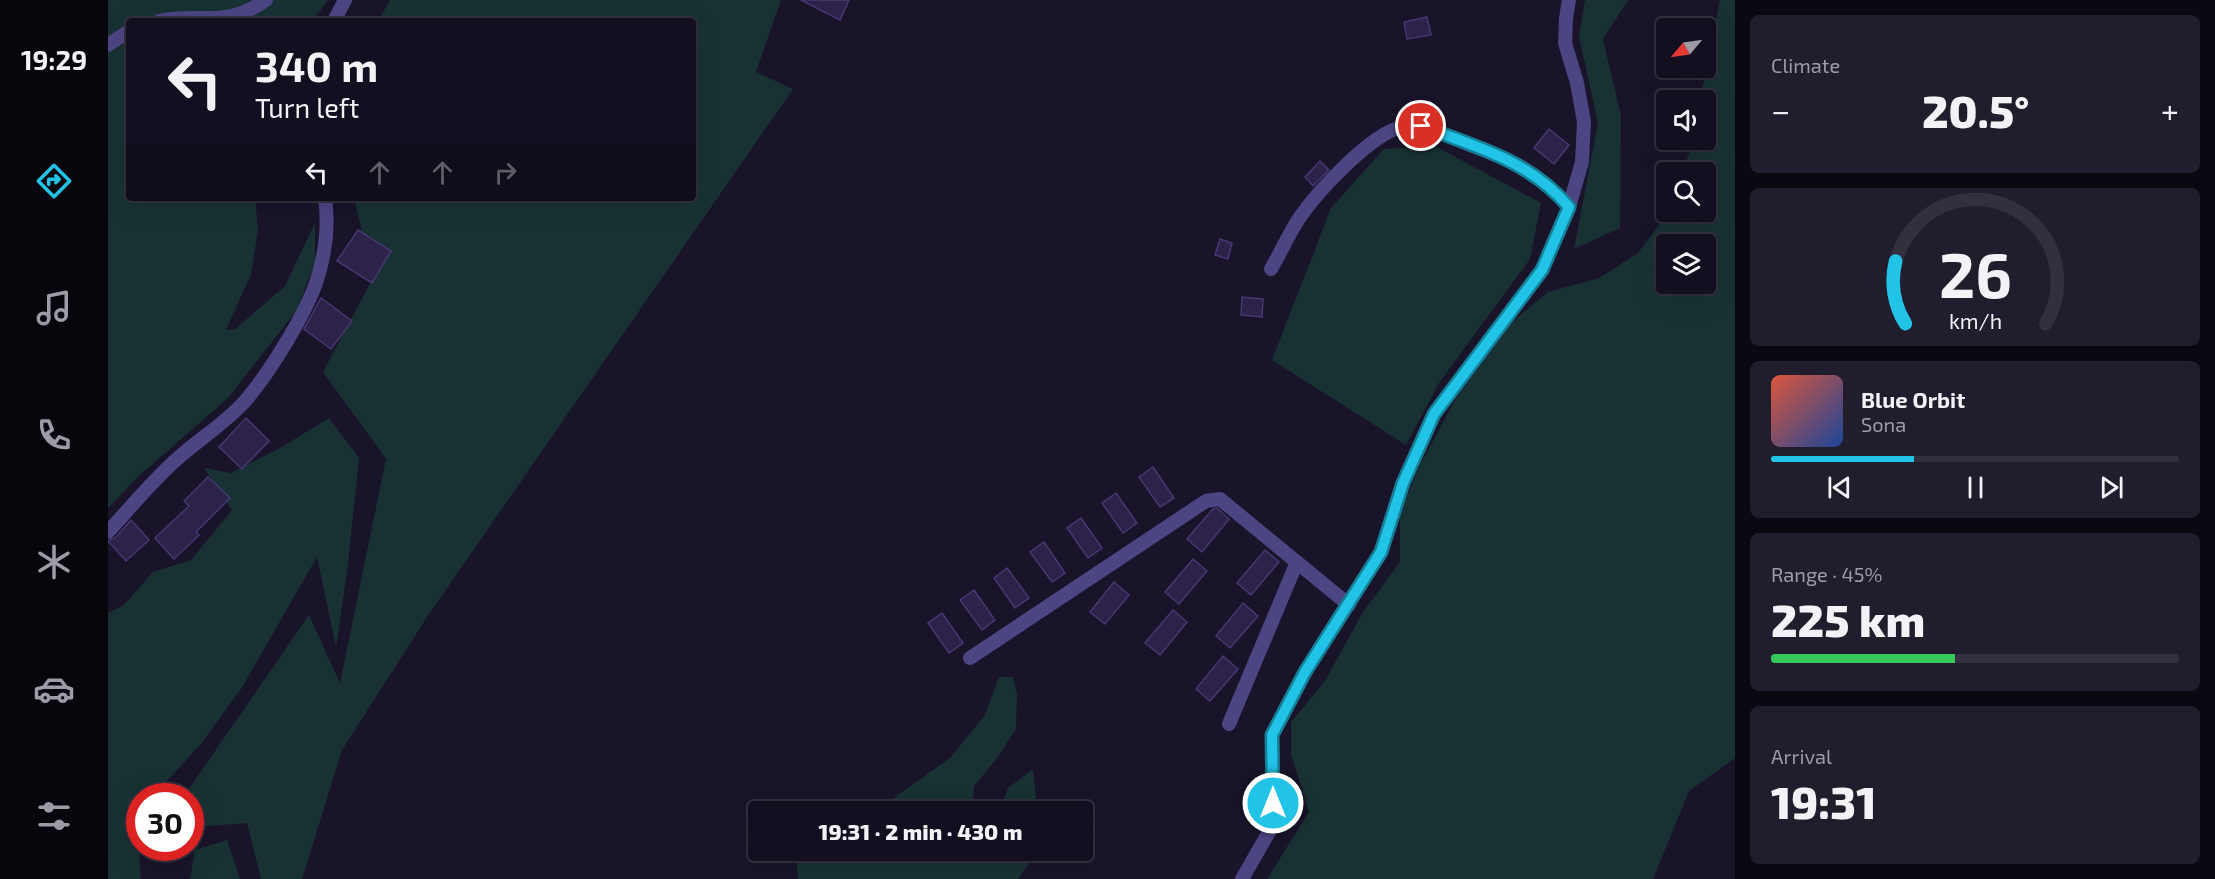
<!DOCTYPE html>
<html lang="en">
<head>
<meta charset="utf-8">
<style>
  :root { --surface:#140f20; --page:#211d2d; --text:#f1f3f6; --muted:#9d9ca5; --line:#332f3e; --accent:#21c3e7 }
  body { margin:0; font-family:"Exo 2",sans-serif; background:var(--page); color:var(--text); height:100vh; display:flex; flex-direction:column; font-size:22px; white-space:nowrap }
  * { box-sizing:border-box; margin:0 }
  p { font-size:20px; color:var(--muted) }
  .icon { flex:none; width:33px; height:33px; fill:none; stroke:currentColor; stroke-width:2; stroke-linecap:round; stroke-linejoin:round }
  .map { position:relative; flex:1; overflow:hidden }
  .details { display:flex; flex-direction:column; gap:15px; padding:15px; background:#0b0812; width:480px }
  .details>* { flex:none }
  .guide { position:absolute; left:18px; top:18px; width:570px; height:183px; border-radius:6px; box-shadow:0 6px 24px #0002,0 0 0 2px var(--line); background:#140f20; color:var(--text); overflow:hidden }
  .needle { width:39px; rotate:241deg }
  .buttons { position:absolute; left:1548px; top:18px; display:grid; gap:12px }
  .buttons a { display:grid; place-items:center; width:60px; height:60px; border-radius:6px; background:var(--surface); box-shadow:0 6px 24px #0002,0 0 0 2px var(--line); font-size:30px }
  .speed { position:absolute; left:18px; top:783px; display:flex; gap:12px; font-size:30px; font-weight:700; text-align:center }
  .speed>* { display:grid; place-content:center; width:78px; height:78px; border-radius:50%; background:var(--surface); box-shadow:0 6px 24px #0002,0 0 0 2px var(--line); line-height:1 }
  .speed .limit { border:9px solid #d22; background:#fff; color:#111 }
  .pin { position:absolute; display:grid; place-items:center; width:51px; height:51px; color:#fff; margin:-26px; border:3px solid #fff; border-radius:50%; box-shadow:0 2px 6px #0007 }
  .me { position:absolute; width:66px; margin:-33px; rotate:0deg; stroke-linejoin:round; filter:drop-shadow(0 0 4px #0008) }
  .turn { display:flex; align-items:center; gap:21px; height:126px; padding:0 30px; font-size:27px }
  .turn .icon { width:78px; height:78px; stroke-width:2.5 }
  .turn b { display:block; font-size:42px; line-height:51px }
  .lanes { display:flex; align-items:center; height:57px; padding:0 30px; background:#0003; justify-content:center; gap:30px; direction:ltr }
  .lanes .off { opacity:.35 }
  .big { font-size:45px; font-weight:800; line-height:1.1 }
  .details .widget { flex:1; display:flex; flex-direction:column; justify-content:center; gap:9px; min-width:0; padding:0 21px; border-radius:9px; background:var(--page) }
  .details .dial { align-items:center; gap:0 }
  .dial svg { height:156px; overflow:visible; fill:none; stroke:var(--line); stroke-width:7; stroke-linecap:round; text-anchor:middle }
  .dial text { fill:var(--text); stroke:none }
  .song { display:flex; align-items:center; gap:18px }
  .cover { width:72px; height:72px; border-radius:9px; background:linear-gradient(135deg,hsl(10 70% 55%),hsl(220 70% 35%)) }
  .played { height:6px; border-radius:3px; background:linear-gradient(90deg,var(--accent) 35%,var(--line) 35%) }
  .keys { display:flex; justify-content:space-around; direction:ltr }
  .heat { display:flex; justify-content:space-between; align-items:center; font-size:33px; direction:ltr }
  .charge { height:9px; border-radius:4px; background:linear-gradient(90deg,#34c759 45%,var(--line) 0) }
  .trip { position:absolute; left:640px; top:801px; width:345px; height:60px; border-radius:6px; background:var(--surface); box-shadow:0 6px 24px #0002,0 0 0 2px var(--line); font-weight:800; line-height:60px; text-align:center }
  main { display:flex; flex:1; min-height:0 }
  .menu { display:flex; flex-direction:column; width:108px; justify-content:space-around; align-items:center; background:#08060d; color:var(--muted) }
  .menu .icon { width:42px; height:42px }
  .menu .selected { color:var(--accent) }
  .menu b { font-size:27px; color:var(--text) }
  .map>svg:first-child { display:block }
</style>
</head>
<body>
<main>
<nav class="menu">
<b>19:29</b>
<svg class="icon selected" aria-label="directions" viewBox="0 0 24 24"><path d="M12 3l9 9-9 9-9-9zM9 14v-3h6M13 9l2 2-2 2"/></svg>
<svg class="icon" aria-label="music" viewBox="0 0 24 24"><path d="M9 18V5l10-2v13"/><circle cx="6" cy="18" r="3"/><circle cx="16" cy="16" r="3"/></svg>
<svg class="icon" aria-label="phone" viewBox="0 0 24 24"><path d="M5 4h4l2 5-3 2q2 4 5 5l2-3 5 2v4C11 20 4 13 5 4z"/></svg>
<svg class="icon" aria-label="climate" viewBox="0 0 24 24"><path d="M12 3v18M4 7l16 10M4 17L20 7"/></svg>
<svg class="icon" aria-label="car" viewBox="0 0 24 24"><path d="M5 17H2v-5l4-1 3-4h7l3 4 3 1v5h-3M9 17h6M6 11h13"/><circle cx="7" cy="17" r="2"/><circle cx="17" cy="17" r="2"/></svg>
<svg class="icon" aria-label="filters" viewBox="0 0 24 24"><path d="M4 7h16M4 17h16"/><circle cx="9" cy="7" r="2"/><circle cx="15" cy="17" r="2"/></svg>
</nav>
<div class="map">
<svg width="1627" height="879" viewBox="0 0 1627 879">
  <rect width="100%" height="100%" fill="#1a142a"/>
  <!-- green -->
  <g fill="#183233" fill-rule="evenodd">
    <polygon points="0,0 220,0 204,21 21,21 21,198 147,198 150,230 143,274 118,330 126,330 177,286 207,223 207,262 189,310 120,398 32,475 0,508"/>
    <polygon points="282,0 673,0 648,72 685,89 321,614 234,750 194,879 153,879 139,823 89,827 83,837 82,796 76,796 201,615 232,683 278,459 215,372 265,278 246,198 585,198 585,21 270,21"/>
    <polygon points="1477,0 1520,0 1495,39 1513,116 1512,228 1466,249 1490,123 1471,36"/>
    <path d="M1612 0H1627V758L1581 791 1545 879H1159L1201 812 1183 754V722L1217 681 1255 612 1292 562V513L1312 465 1348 398 1404 322 1440 292 1491 278 1530 253 1561 212H1598V172H1575L1585 140H1598V100H1592ZM1558 244H1598V284H1558Z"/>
    <polygon points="1327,146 1433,203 1422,259 1331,383 1298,445 1164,360 1223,208 1276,149"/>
    <path d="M221 418 251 458 240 564 228 647 209 557 133 689 92 745 45 796H32C32 825 30 851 33 879H0V613L15 606 45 572 83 560 124 510 96 468 123 473 172 448Z"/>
    <polygon points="891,677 905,677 909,694 908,729 889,758 866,786 864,811 736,811 776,805 842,758 877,715"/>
    <polygon points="925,769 928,800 926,811 892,811 900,788"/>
    <polygon points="119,840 132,879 82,879 87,850"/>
    <polygon points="690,851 690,850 929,851 910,879 690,879 688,855"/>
  </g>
  <!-- building -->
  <g fill="#2d2249" stroke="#473772" stroke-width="1.5">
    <polygon points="693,0 741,0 732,20"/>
    <polygon points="1319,17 1323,35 1299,39 1296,22"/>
    <polygon points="1441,129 1461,145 1446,164 1426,148"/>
    <polygon points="1212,161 1221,170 1205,186 1197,177"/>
    <polygon points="250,230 283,251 264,283 229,261"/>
    <polygon points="1112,239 1124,243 1120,259 1107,255"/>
    <polygon points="1134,297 1155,299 1154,317 1133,315"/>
    <polygon points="213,298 244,321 223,349 196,329"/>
    <polygon points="138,418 161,441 134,469 111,447"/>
    <polygon points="1045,467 1066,498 1052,507 1031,477"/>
    <polygon points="100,477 122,498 88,532 91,535 66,559 47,538 81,506 76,501"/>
    <polygon points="1008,493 1029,523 1015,533 994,503"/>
    <polygon points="1109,508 1121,519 1094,552 1079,539 1105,509"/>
    <polygon points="973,518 994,548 980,558 959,528"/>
    <polygon points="23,520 41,540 18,561 0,541 7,538"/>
    <polygon points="936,542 957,573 944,582 922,552"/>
    <polygon points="1157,550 1171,562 1143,595 1129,583"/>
    <polygon points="1085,559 1099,571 1071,604 1057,592"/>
    <polygon points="899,568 921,598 907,608 886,578"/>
    <polygon points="1006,582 1021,595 997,624 982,612"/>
    <polygon points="866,590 887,620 874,630 852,600"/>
    <polygon points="1135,603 1150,616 1122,648 1108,636"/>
    <polygon points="1065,610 1079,622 1052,655 1037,643"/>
    <polygon points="834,613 855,643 841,653 820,623"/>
    <polygon points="1115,656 1130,669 1102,701 1088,689"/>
  </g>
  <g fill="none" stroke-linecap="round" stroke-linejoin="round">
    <!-- minor -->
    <g stroke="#4c4584" stroke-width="14">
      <path d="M51 21C92 12 117 29 158 0"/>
      <polyline points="226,21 237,0"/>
      <polyline points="0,45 21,31"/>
      <path d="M1163 269C1173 252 1181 233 1192 217 1210 191 1262 135 1293 127 1315 121 1342 137 1362 145 1401 158 1434 175 1461 207"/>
      <path d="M0 532C22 508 44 481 69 459 91 439 118 423 138 400 161 373 196 317 208 283 217 256 221 226 217 198"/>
      <polyline points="862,658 1098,501 1112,499 1241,605"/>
      <polyline points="1121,724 1189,562"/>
      <polyline points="1134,879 1165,825 1164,735 1197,672 1273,552 1295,483 1326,414 1434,270 1461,207 1474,162 1476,122 1469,83 1457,43 1458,18 1461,0"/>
    </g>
  </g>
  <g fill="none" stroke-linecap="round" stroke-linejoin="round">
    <defs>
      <path id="route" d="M1165 803 1164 735 1197 672 1273 552 1295 483 1326 414 1434 270 1461 207C1421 160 1368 147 1313 126"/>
    </defs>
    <!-- route casing -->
    <use href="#route" stroke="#157f96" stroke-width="15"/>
    <!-- route -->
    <use href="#route" stroke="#21c3e7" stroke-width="10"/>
  </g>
</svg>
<div class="buttons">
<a><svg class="needle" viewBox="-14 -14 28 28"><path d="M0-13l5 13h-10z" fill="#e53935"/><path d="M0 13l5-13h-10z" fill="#9d9ca5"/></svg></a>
<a><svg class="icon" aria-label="sound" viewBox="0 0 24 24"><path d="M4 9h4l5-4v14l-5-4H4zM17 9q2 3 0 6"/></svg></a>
<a><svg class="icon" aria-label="search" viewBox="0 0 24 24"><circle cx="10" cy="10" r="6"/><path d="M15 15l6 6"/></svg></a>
<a><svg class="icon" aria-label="layers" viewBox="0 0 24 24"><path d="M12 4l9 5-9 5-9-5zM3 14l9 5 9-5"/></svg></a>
</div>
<div class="speed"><div class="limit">30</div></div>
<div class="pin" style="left:1313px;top:126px;background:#d93025"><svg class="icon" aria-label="arrive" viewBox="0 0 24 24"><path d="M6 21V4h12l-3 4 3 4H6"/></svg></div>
<svg class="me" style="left:1165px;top:803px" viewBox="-20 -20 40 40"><circle r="17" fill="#21c3e7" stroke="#fff" stroke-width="3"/><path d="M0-11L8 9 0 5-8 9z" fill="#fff"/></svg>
<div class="trip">19:31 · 2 min · 430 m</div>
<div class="guide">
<div class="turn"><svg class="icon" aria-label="left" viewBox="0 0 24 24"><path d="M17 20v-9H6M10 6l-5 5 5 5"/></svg><div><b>340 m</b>Turn left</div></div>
<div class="lanes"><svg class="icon" aria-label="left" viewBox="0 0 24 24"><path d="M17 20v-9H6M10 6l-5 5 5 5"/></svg><svg class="icon off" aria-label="ahead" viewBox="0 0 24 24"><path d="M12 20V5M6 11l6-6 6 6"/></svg><svg class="icon off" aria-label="ahead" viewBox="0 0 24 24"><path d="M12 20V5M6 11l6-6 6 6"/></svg><svg class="icon off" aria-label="right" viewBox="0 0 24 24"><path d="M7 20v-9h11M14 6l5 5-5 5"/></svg></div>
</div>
</div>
<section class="details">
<div class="widget"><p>Climate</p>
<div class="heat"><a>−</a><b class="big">20.5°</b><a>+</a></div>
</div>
<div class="widget dial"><svg viewBox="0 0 100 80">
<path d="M14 69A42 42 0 1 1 86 69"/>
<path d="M14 69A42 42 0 0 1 9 37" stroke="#21c3e7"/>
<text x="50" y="56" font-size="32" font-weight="700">26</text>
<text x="50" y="72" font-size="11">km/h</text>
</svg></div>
<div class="widget">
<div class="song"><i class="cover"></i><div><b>Blue Orbit</b><p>Sona</p></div></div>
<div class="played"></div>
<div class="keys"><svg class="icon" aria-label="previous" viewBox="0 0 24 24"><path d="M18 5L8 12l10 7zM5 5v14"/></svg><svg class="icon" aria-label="pause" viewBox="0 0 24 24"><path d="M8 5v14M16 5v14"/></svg><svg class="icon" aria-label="next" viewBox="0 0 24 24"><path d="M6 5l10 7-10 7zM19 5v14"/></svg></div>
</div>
<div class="widget"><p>Range · 45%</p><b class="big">225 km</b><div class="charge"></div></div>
<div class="widget"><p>Arrival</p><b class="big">19:31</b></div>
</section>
</main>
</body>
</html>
